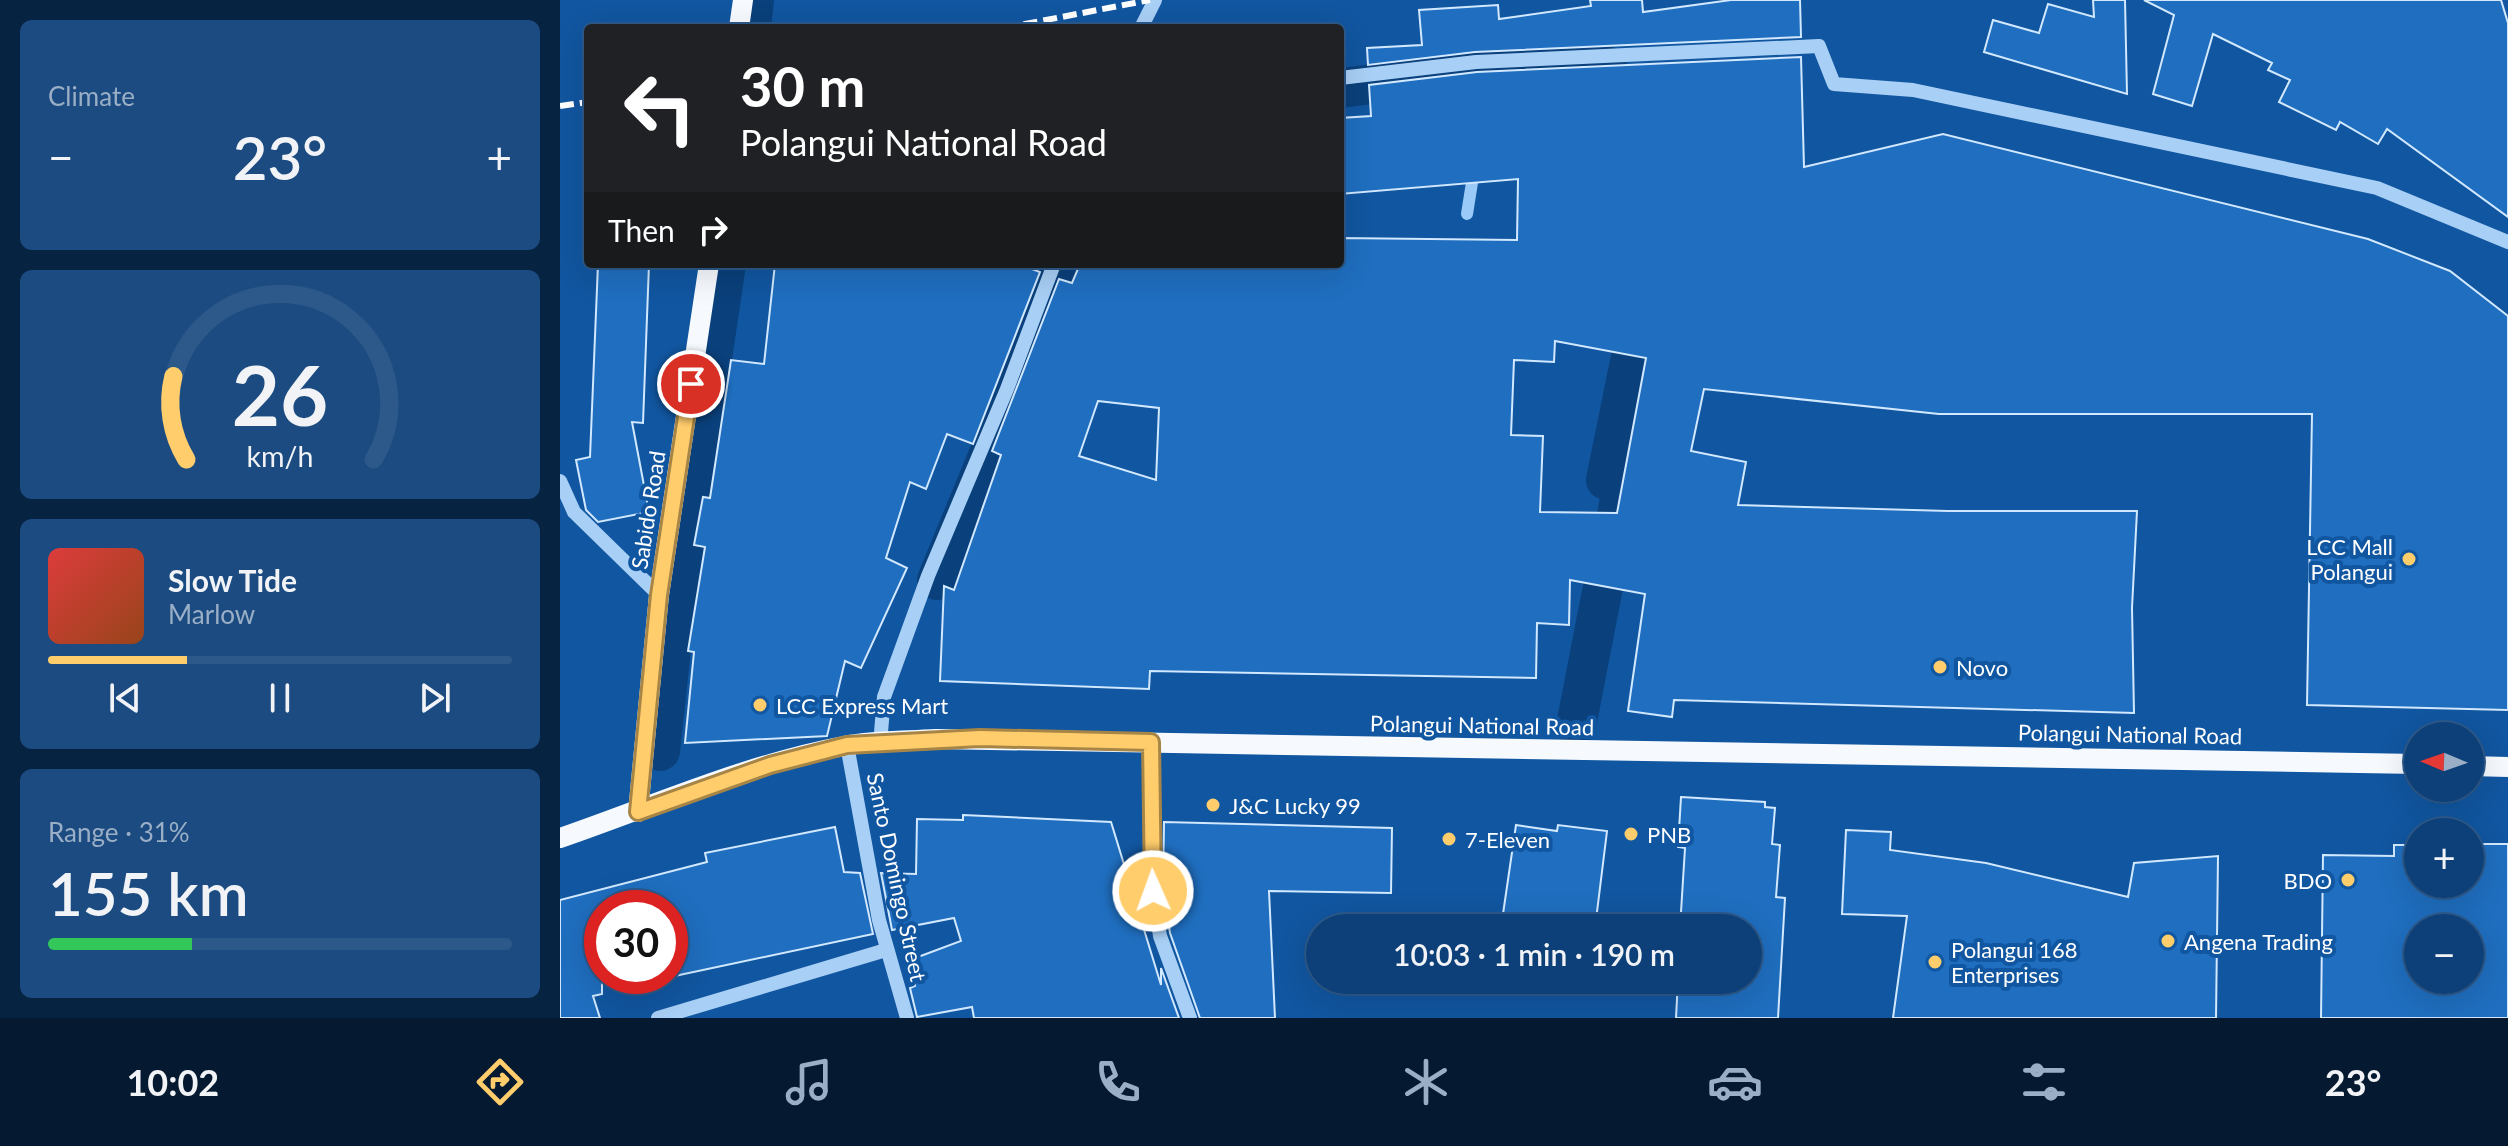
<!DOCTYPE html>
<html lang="en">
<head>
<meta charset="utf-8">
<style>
  :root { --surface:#0d4078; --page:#1b4b80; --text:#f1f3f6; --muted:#9aafc6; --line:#2d598a; --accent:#ffcd6c }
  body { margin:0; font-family:Lato,sans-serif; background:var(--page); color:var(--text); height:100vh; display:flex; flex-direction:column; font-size:30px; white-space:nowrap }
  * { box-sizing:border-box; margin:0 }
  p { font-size:26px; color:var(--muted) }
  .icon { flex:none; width:44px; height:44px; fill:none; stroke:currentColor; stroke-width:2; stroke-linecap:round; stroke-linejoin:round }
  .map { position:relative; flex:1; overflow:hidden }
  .details { display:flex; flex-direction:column; gap:20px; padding:20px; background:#072342; width:560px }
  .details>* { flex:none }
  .guide { position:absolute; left:24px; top:24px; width:760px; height:244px; border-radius:8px; box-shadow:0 8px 32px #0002,0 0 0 2px var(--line); background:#202124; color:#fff; overflow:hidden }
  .needle { width:52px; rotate:272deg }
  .buttons { position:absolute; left:1844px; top:722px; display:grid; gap:16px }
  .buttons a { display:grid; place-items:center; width:80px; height:80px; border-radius:50%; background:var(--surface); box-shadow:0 8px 32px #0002,0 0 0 2px var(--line); font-size:40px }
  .speed { position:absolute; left:24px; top:890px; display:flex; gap:16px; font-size:40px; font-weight:700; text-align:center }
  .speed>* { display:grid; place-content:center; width:104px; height:104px; border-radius:50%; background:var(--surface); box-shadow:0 8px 32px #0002,0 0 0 2px var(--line); line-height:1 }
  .speed .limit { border:12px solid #d22; background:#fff; color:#111 }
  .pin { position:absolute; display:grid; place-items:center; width:68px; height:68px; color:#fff; margin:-34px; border:4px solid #fff; border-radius:50%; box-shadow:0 2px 8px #0007 }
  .me { position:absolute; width:88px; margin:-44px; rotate:358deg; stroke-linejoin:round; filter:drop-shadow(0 0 6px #0008) }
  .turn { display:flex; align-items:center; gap:28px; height:168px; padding:0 24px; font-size:36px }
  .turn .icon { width:104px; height:104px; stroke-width:2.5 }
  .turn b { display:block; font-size:56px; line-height:68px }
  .then { display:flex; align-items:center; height:76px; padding:0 24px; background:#0003; gap:16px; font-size:30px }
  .big { font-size:60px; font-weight:600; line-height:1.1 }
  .details .widget { flex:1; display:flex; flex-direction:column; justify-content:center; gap:12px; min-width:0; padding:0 28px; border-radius:12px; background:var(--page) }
  .details .dial { align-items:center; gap:0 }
  .dial svg { height:208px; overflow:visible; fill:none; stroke:var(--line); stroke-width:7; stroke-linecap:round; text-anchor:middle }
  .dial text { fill:var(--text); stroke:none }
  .song { display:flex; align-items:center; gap:24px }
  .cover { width:96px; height:96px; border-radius:12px; background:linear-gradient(135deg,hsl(0 70% 55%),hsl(20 70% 35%)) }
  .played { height:8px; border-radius:4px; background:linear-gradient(90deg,var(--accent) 30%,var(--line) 30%) }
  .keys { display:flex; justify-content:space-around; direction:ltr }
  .heat { display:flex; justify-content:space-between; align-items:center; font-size:44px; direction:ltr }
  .charge { height:12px; border-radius:6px; background:linear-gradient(90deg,#34c759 31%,var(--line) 0) }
  .trip { position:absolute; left:746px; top:914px; width:456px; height:80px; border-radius:40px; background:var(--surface); box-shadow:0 8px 32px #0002,0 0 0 2px var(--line); font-weight:600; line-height:80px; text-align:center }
  .tab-bar { display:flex; height:128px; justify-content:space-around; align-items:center; background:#051a30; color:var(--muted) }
  .tab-bar .icon { width:56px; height:56px }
  .tab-bar .selected { color:var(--accent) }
  .tab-bar b { font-size:36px; color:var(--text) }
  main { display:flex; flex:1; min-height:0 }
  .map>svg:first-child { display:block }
</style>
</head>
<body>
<main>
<section class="details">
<div class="widget"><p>Climate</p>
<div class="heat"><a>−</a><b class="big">23°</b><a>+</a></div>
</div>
<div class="widget dial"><svg viewBox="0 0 100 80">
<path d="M14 69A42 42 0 1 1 86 69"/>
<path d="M14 69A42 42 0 0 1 9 37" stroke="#ffcd6c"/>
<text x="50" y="56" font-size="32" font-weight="700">26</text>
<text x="50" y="72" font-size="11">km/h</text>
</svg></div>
<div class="widget">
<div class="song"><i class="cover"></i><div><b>Slow Tide</b><p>Marlow</p></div></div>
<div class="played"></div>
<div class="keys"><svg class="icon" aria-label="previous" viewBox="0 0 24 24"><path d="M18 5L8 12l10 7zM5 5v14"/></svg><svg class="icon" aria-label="pause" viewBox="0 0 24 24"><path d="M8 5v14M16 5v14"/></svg><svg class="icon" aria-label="next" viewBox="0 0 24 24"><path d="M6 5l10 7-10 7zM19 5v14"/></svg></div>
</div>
<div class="widget"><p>Range · 31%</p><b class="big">155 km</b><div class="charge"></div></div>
</section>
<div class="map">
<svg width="1948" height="1018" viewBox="0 0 1948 1018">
  <rect width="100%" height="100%" fill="#1156a0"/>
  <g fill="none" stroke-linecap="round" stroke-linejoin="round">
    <!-- stream -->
    <polyline stroke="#9acbf8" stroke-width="12" points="907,214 914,170"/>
    <!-- canal -->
    <g stroke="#0a407b" stroke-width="40">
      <polyline points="191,26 194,0"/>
      <polyline points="780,88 915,72 1047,66"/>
      <polyline points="1046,480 1082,303"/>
      <polyline points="377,580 452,398 497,275"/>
      <polyline points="1016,726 1069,453"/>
      <polyline points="100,751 117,593 166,264"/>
    </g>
  </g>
  <!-- building -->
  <g fill="#1f6ebf" stroke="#d1e8fe" stroke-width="2" fill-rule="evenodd">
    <polygon points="1030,0 1082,0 1083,12 1171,0 1240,0 1241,37 915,52 808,65 807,48 862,45 859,10 938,5 939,19 1031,6"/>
    <polygon points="1533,0 1565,0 1567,94 1424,52 1433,20 1479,33 1488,4 1534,17"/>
    <polygon points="1584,0 1941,0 1948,23 1948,217 1827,129 1818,144 1780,122 1776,130 1719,102 1730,80 1708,70 1712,63 1653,34 1632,106 1593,94 1614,15"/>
    <path d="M1241 57 1244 167 1383 134 1808 239 1890 271 1948 316V710L1747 705 1752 414H1379L1144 389 1131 451 1186 462 1178 505 1388 511H1577L1572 608 1574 713 1114 700 1112 717 1068 711 1085 594 1010 580 1009 625 977 623 976 678 590 671 589 689 380 681 384 586 394 590 441 455 432 451 499 279 512 283 520 264H780V238L957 240 958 179 780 194V118L811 116 809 85 917 72ZM995 341 1086 358 1057 513 980 512 983 436 951 435 954 360 994 362ZM538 401 599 408 596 480 519 456Z"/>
    <polygon points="38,264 89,264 83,423 72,422 89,512 38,522 26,510 16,460 30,457"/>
    <polygon points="215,264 459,264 480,272 413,444 387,434 366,489 350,482 326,558 347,568 301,668 285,661 267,736 125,743 134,652 128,651 145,547 134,545 143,497 150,498 171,360 204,364"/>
    <polygon points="1121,797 1205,802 1205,807 1215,808 1212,844 1220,845 1216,897 1225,898 1218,1018 1116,1018 1118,980 1188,980 1188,928 1120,928 1125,848 1118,847"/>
    <polygon points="403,815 551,822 601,985 601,968 619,1018 414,1018 412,1007 357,1017 350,988 355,986 350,960 401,941 394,918 332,930 321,873 356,874 357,819 403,820"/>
    <polygon points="604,822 832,828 831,893 709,891 715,1018 640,1018 610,933 603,890"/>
    <polygon points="956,825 997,831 998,825 1047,831 1035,928 985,928 986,920 943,914"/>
    <polygon points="275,827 284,872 300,873 313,934 110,977 110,908 42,908 42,994 33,996 40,1018 0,1018 0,900 147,862 145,853"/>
    <polygon points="1286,830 1331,832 1330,850 1426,863 1568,897 1574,863 1658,856 1656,1018 1333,1018 1347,916 1282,914"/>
    <path d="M1910 844H1948V1018H1761L1763 855 1834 856V845H1858V884H1910ZM1858 928H1910V980H1858Z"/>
  </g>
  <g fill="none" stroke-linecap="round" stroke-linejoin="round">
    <!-- minor -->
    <g stroke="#a8cff5" stroke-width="14">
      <polyline points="581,28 595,0"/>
      <polyline points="780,78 916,62 1259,46 1274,84 1353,90 1817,188 1948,242"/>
      <polyline points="0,481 14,512 99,595"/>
      <polyline points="591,742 593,891 600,936 630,1018"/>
      <polyline points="320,744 324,697 368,576 447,389 494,264"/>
      <polyline points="287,745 319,920 347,1018"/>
      <polyline points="98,1018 326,950"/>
    </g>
    <!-- major -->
    <g stroke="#f6faff" stroke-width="20">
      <polyline points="179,28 183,0"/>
      <polyline points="1910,766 1948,767"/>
      <polyline points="78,812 99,595 149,264"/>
      <path d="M0 838C93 806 187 764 284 746 313 740 346 741 376 739L1858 764"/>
    </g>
    <!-- rail -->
    <g stroke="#fff" stroke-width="6" stroke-dasharray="14 6" stroke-linecap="butt">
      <polyline points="444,28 590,0"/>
      <polyline points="0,106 28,102"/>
    </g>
  </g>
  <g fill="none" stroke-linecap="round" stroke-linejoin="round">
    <defs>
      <polyline id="route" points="131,384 99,595 78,812 210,765 287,745 420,738 591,742 593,891"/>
    </defs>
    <!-- route casing -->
    <use href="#route" stroke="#a68546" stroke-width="20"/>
    <!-- route -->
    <use href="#route" stroke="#ffcd6c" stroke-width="14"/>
  </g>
  <!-- markers -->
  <g fill="#ffcd6c" stroke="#1156a0" stroke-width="3">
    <circle cx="1849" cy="559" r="8"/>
    <circle cx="1380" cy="667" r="8"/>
    <circle cx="200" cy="705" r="8"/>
    <circle cx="653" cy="805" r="8"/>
    <circle cx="1071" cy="834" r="8"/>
    <circle cx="889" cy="839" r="8"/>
    <circle cx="1788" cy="880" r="8"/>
    <circle cx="1608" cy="941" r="8"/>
    <circle cx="1375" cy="962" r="8"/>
  </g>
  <g text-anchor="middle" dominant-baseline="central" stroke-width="8" stroke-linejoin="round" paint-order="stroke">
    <!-- street labels -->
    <g font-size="22" fill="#fff" stroke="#1156a0">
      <text transform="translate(88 510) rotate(-81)">Sabido Road</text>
      <text transform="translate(922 725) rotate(1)">Polangui National Road</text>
      <text transform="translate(1570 734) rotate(1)">Polangui National Road</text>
      <text transform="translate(337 877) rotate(78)">Santo Domingo Street</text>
    </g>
    <!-- poi labels -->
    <g font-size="22" fill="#fff" stroke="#1156a0" text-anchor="start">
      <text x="1833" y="546" text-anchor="end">LCC Mall<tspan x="1833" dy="25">Polangui</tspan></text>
      <text x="1396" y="667">Novo</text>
      <text x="216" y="705">LCC Express Mart</text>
      <text x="669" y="805">J&amp;C Lucky 99</text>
      <text x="1087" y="834">PNB</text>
      <text x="905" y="839">7-Eleven</text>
      <text x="1772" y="880" text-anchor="end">BDO</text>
      <text x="1624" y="941">Angena Trading</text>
      <text x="1391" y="949">Polangui 168<tspan x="1391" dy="25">Enterprises</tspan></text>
    </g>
  </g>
</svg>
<div class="buttons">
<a><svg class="needle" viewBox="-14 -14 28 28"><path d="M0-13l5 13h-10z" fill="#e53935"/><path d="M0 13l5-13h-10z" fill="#9aafc6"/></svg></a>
<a>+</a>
<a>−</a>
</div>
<div class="speed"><div class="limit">30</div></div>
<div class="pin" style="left:131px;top:384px;background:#d93025"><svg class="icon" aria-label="arrive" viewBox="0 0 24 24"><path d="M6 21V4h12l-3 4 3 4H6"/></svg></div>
<svg class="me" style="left:593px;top:891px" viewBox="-20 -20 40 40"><circle r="17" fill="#ffcd6c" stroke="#fff" stroke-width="3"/><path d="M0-11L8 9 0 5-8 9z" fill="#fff"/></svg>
<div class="trip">10:03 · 1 min · 190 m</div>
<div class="guide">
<div class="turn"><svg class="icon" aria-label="left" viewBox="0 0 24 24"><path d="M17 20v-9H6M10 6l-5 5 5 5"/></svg><div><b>30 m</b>Polangui National Road</div></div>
<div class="then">Then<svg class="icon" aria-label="right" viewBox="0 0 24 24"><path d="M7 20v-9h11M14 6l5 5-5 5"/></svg></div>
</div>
</div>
</main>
<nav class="tab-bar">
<b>10:02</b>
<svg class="icon selected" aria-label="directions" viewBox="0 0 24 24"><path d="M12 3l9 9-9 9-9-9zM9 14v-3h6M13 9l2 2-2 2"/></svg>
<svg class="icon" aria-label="music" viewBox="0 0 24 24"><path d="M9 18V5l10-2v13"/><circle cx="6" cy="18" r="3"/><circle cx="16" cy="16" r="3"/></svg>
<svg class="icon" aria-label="phone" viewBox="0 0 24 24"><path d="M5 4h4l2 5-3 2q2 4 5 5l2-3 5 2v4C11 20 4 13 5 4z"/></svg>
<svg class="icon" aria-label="climate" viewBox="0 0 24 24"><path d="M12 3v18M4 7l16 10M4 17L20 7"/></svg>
<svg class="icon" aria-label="car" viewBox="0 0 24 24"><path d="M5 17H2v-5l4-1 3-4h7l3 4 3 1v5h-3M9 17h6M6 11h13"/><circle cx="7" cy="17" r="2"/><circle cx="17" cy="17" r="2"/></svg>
<svg class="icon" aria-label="filters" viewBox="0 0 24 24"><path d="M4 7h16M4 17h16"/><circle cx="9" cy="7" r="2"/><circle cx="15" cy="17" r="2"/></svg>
<b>23°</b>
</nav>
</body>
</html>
